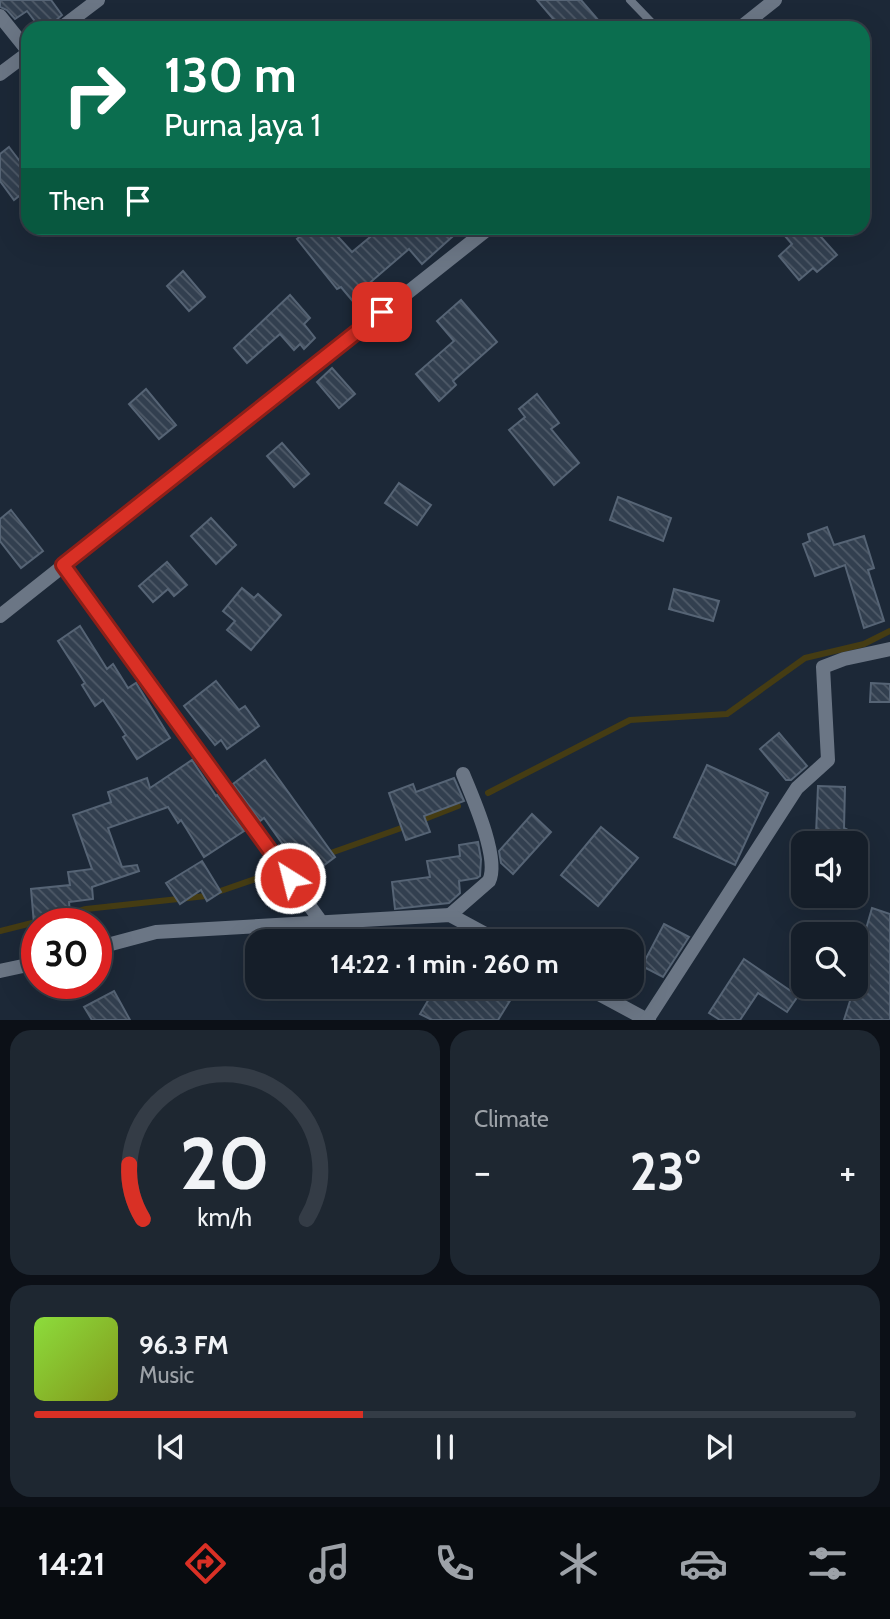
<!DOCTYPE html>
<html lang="en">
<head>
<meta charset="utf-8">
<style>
  :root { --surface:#151e29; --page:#1e2731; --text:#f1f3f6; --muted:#9da2a8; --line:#343c46; --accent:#d93025 }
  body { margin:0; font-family:Cabin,sans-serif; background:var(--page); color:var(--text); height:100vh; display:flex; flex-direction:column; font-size:26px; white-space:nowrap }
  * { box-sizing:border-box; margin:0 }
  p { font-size:23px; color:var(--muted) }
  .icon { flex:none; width:38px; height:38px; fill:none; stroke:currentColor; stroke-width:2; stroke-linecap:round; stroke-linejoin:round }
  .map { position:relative; height:1020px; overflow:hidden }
  .details { display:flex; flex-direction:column; gap:10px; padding:10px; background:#0c1017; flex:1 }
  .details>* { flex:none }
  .banner { position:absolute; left:21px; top:21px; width:849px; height:214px; border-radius:21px; box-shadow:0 7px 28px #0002,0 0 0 2px var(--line); background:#0b6e4f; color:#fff; overflow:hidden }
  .controls { position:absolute; left:791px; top:831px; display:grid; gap:14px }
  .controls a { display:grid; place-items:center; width:77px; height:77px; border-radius:14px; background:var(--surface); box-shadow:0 7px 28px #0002,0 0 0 2px var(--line); font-size:35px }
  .speed { position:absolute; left:21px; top:908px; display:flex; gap:14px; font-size:35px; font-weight:700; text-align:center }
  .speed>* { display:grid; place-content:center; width:91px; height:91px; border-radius:50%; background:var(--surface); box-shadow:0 7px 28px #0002,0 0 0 2px var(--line); line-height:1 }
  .speed .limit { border:10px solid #d22; background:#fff; color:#111 }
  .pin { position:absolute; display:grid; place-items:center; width:60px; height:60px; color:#fff; margin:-30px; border-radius:14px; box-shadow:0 4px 10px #0006 }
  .me { position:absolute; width:77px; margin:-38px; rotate:324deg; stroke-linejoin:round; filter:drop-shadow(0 0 5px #0008) }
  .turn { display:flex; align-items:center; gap:24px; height:147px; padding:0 28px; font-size:32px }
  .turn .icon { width:91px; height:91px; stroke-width:2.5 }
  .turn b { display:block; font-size:49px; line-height:60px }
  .then { display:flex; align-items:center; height:66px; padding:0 28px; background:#0003; gap:14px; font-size:26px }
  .big { font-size:52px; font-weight:800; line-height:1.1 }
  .details .widget { flex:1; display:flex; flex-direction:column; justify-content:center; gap:10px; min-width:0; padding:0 24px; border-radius:21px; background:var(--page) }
  .details .dial { align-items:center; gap:0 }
  .dial svg { height:182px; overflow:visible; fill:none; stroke:var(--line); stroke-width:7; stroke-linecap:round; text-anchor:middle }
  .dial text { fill:var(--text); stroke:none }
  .song { display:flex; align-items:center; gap:21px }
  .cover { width:84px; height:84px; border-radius:10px; background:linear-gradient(135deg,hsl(90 70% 55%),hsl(70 70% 35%)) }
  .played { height:7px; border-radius:4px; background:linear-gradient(90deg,var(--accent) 40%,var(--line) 40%) }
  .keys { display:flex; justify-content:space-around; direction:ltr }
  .heat { display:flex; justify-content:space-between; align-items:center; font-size:38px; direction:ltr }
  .details .tiles { flex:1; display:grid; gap:10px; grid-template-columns:1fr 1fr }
  .widget:last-child { grid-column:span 2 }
  .trip { position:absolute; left:245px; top:929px; width:399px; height:70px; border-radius:21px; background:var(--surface); box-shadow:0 7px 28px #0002,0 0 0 2px var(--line); font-weight:800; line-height:70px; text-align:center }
  .tabs { display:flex; height:112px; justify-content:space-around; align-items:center; background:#080c10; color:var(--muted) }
  .tabs .icon { width:49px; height:49px }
  .tabs .selected { color:var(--accent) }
  .tabs b { font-size:32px; color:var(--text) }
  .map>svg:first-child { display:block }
</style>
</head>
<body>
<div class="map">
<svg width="890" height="1021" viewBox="0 0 890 1021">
  <defs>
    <pattern id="building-back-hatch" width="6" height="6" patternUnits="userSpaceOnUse" patternTransform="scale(1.75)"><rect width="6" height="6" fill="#323f4f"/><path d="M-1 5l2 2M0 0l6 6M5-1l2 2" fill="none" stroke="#505b69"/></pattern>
  </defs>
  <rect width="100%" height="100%" fill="#1c2837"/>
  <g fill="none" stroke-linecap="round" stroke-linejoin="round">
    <!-- stream -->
    <g stroke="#453c13" stroke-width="6">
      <polyline points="488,793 630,720 727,714 805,658 864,644 890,631"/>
      <polyline points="417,822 458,806"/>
      <polyline points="325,855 407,826"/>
      <polyline points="64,915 86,909 206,896 267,875"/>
      <polyline points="0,931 40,921"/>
    </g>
  </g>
  <!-- building -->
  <g fill="url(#building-back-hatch)" stroke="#566475" stroke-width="2">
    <polygon points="0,0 51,0 62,15 55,21 52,28 40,28 27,11 15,19 7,10 0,7"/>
    <polygon points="537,0 581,0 605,28 561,28"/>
    <polygon points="9,147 28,172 28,189 14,200 0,181 0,154"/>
    <polygon points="311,228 330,228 352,252 381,228 462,228 422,264 409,249 366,286 376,298 361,311 341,287 337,289 297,239"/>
    <polygon points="778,228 813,228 837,255 817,272 813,268 799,280 779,256 792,244"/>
    <polygon points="183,271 205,297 189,311 167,286"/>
    <polygon points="290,295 310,318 304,324 315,338 304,349 300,344 294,350 280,334 247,363 234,348"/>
    <polygon points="461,300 497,342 453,381 456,385 439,401 416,374 454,341 437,321"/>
    <polygon points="332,368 355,394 339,408 317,382"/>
    <polygon points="146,389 176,425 159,439 129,404"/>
    <polygon points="537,394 559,423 551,429 579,463 554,485 509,430 525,417 519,409"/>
    <polygon points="282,443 309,474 294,487 267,456"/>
    <polygon points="399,483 431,505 417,525 385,503"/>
    <polygon points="618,497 671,518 663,541 610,520"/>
    <polygon points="11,510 43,551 21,568 0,541 0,519"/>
    <polygon points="211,518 236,545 216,564 191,536"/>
    <polygon points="827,527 834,545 864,536 874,568 868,570 884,621 864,628 845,565 815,576 803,544 810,541 808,534"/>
    <polygon points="167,562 187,585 174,596 168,589 153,602 139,586"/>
    <polygon points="242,588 254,598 258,594 281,615 251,650 227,630 235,621 223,611"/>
    <polygon points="674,589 719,601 713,621 669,609"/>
    <polygon points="80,626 107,669 113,664 128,688 136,683 170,738 137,759 123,737 126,735 103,700 95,706 82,685 85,683 58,641"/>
    <polygon points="216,681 239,710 245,706 259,726 227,749 221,740 215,745 184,706"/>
    <polygon points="871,683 890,684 890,702 870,702"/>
    <polygon points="779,733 807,766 791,780 786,780 760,749"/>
    <polygon points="192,760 216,796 217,795 244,831 204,857 181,820 178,823 168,807 108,828 122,867 137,865 139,871 92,887 93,899 69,902 71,924 34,924 31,889 70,885 68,872 92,869 73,815 111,802 108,792 147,778 150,788"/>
    <polygon points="265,760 335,857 307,878 264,818 260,821 233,784"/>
    <polygon points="707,765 768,793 735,865 674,837"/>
    <polygon points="454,778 464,801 424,816 430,832 406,840 389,793 413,784 416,792"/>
    <polygon points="818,786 845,787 844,828 861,837 843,836 843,844 839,844 832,835 816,835"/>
    <polygon points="532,814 551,832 513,874 501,863 499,851"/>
    <polygon points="601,827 638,858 598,906 561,875"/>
    <polygon points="478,842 481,859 480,876 477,878 459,881 460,893 449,903 395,909 392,882 430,877 427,861 460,856 459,845"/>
    <polygon points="202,861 221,892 207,901 201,890 180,904 166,883"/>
    <polygon points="872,908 890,914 890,1020 844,1020 861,966 856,964"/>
    <polygon points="664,924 689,937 663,977 642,966"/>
    <polygon points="744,959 798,996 787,1012 758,993 740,1020 720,1020 709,1013"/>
    <polygon points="436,987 491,987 511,999 498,1020 432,1020 420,1014"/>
    <polygon points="114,991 130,1020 92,1020 84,1007"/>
  </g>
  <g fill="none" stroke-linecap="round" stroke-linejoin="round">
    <!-- service -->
    <polyline stroke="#6b7685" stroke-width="8" points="630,0 657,28"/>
    <!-- minor -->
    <g stroke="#6b7685" stroke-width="14">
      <polyline points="0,16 28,51"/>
      <polyline points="61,28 98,0"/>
      <polyline points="740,28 775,0"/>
      <polyline points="0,74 28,53"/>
      <polyline points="63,565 322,923"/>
      <polyline points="0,616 489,228"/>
      <path d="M450 915 489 881C500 859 473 798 463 774"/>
      <polyline points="96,948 156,932 450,915 500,942"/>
      <polyline points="0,971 37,963"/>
      <polyline points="586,987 649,1021"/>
      <polyline points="647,1020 797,788 828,760 823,667 844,659 890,649"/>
    </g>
  </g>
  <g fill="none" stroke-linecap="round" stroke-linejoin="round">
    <defs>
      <polyline id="route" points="290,878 63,565 382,312"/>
    </defs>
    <!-- route casing -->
    <use href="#route" stroke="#8d1f18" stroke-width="18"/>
    <!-- route -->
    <use href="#route" stroke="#d93025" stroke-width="12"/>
  </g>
</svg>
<div class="controls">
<a><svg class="icon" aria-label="sound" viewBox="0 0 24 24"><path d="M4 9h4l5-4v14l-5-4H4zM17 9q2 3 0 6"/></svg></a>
<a><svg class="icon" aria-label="search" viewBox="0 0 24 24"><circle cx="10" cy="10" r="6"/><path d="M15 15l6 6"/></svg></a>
</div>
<div class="speed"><div class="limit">30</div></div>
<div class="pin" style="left:382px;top:312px;background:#d93025"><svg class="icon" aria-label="arrive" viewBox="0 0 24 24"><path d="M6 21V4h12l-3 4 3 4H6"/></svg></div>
<svg class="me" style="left:290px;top:878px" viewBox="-20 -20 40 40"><circle r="17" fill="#d93025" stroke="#fff" stroke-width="3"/><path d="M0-11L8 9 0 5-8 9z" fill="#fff"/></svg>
<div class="trip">14:22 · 1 min · 260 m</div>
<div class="banner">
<div class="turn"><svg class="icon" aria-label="right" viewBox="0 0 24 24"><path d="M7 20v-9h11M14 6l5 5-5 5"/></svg><div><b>130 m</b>Purna Jaya 1</div></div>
<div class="then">Then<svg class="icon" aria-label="arrive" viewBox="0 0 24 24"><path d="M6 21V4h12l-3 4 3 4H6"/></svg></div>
</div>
</div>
<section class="details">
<div class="tiles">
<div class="widget dial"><svg viewBox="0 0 100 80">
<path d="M14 69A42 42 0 1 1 86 69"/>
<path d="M14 69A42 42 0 0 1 8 45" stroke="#d93025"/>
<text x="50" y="56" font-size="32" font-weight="700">20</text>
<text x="50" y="72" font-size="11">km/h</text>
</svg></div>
<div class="widget"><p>Climate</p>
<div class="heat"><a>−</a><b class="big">23°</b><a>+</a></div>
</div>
<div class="widget">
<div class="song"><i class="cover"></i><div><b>96.3 FM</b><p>Music</p></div></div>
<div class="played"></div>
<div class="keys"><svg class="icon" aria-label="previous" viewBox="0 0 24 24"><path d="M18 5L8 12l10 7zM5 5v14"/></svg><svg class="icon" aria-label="pause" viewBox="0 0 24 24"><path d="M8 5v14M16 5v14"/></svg><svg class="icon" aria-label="next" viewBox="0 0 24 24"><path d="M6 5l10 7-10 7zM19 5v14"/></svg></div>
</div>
</div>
</section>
<nav class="tabs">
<b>14:21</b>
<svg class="icon selected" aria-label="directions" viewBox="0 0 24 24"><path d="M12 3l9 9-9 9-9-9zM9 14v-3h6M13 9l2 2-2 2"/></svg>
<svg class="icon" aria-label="music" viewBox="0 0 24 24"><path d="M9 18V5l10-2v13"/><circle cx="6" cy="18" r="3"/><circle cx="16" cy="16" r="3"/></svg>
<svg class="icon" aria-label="phone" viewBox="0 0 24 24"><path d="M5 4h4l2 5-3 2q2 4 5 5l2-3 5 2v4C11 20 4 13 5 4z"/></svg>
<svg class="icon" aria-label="climate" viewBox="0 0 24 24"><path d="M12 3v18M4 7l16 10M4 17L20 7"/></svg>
<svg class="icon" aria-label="car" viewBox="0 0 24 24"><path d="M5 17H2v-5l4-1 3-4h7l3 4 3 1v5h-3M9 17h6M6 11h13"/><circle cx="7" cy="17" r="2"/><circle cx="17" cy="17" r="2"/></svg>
<svg class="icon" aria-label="filters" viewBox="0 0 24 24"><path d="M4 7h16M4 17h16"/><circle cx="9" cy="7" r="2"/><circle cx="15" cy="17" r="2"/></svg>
</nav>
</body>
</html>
